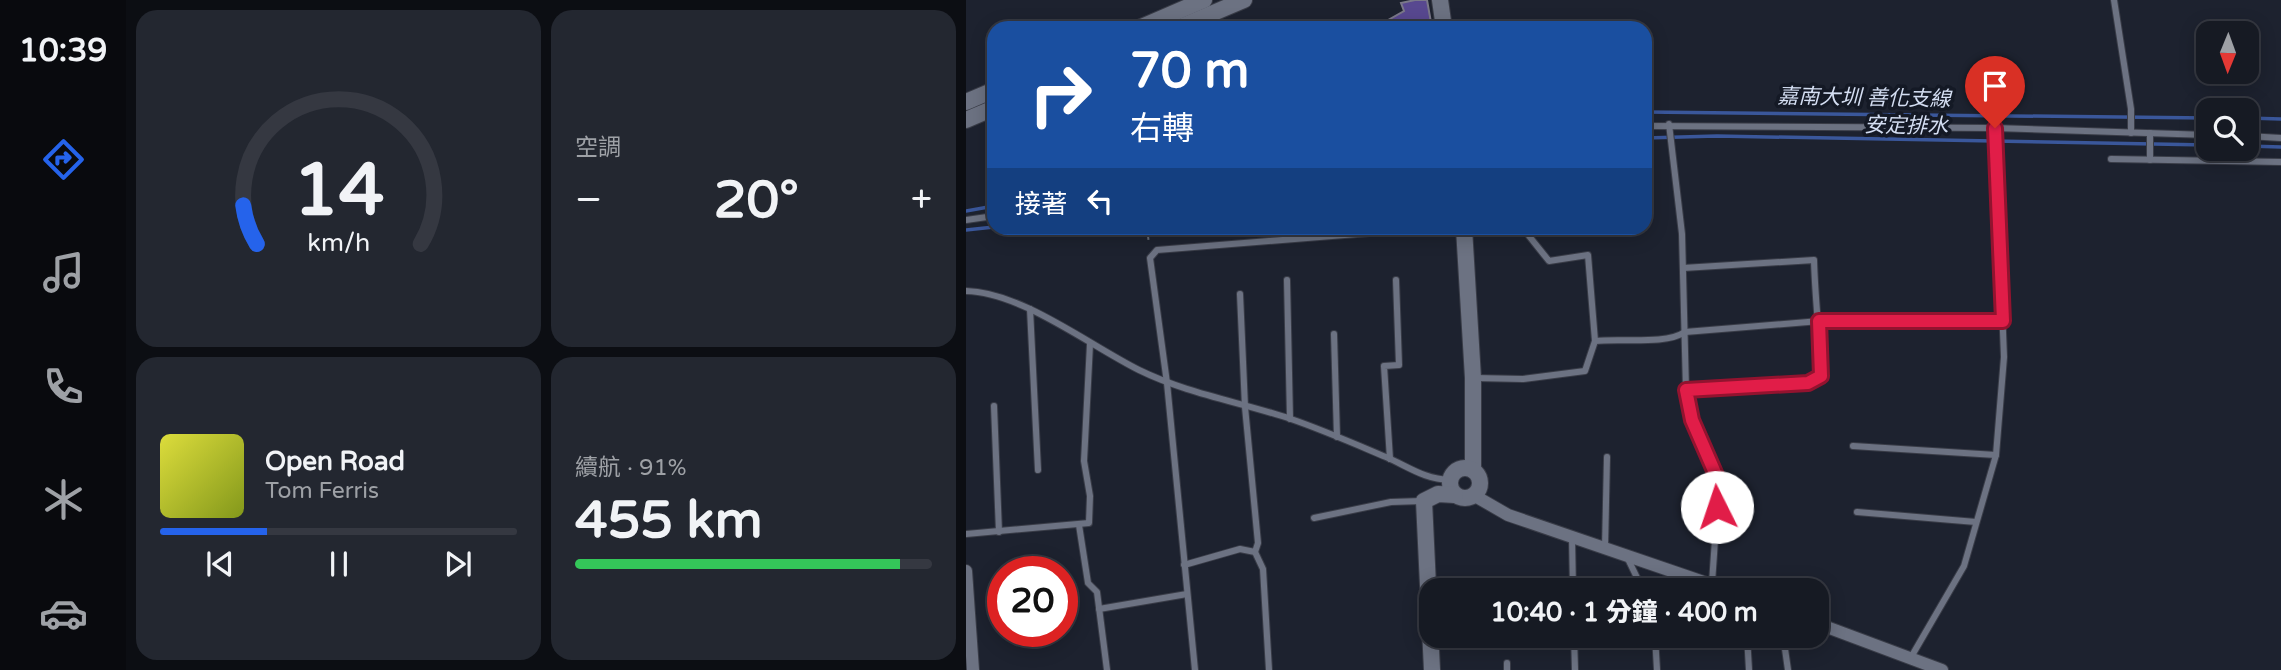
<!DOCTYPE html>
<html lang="zh-TW">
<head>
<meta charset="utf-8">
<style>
  :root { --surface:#161a23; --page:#232730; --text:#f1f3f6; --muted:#9ea1a6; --line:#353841; --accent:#2563eb }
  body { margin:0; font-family:"Varela Round","Noto Sans TC",sans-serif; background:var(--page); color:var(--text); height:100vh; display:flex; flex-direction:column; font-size:26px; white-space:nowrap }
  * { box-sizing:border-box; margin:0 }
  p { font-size:23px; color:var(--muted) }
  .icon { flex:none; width:38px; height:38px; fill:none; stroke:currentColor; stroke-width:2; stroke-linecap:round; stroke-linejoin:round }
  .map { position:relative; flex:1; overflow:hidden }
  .side { display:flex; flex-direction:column; gap:10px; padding:10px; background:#0c0e13; width:840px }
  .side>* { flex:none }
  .banner { position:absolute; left:21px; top:21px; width:665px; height:214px; border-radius:21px; box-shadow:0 4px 18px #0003,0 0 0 2px var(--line); background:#1a4fa0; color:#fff; overflow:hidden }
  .needle { width:46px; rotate:181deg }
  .tools { position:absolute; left:1230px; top:21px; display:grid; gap:14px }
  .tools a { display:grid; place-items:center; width:63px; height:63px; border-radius:14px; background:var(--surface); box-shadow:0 4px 18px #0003,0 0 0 2px var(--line); font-size:35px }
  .speed { position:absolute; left:21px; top:556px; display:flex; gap:14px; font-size:35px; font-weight:700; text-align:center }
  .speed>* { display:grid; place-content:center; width:91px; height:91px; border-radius:50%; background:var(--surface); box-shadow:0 4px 18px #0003,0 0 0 2px var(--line); line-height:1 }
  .speed .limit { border:10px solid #d22; background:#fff; color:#111 }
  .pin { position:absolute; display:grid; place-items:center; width:60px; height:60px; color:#fff; margin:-72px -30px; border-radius:50% 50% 50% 0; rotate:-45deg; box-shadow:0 0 7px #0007 }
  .pin .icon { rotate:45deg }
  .me { position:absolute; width:77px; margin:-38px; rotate:356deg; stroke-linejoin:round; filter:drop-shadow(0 0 5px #0008) }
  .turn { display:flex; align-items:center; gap:24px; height:147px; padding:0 28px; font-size:32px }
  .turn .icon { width:91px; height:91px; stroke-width:2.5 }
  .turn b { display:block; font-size:49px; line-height:60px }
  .then { display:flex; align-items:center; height:66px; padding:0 28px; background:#0003; gap:14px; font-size:26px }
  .big { font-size:52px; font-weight:800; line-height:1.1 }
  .side .card { flex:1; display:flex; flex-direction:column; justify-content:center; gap:10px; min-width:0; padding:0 24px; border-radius:21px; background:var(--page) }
  .side .dial { align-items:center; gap:0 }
  .dial svg { height:182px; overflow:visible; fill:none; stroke:var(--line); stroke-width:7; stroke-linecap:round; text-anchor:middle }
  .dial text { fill:var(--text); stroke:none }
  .song { display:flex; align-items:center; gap:21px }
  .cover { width:84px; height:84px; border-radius:10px; background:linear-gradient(135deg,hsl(60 70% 55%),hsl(70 70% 35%)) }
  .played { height:7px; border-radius:4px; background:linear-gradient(90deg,var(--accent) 30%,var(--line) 30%) }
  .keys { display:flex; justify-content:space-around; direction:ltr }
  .heat { display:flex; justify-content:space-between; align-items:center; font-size:38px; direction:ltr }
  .charge { height:10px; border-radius:5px; background:linear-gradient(90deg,#34c759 91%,var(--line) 0) }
  .side .tiles { flex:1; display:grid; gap:10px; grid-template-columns:repeat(2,1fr) }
  .trip { position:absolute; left:453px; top:578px; width:410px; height:70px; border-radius:21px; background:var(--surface); box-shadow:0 4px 18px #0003,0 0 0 2px var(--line); font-weight:800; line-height:70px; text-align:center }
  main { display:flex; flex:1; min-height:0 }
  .tabs { display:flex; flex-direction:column; width:126px; justify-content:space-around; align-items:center; background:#090a0e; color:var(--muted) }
  .tabs .icon { width:49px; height:49px }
  .tabs .on { color:var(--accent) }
  .tabs b { font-size:32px; color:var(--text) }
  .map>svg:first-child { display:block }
</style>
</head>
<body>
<main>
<nav class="tabs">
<b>10:39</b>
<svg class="icon on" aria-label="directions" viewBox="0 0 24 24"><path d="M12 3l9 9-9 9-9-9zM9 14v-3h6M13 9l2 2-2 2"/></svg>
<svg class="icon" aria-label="music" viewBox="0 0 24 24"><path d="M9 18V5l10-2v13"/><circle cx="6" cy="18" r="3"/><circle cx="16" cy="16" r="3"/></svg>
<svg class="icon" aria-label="phone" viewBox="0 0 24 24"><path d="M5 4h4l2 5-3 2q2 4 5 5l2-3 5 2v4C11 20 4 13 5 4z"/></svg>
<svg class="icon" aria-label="climate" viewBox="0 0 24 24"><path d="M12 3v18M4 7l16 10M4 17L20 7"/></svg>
<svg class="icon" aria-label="car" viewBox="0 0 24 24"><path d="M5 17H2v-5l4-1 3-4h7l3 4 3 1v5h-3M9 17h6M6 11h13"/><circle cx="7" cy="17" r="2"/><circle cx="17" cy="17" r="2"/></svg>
</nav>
<section class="side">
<div class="tiles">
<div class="card dial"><svg viewBox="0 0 100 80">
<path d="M14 69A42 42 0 1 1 86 69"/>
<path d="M14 69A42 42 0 0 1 8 52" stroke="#2563eb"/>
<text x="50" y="56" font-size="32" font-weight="700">14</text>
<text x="50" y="72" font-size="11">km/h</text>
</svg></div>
<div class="card"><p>空調</p>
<div class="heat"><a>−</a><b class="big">20°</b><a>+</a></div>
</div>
<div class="card">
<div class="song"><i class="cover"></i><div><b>Open Road</b><p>Tom Ferris</p></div></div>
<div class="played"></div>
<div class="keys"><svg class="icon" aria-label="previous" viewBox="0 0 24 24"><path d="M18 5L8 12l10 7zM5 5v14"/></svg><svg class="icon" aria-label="pause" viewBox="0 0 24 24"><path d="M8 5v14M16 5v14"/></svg><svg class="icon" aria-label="next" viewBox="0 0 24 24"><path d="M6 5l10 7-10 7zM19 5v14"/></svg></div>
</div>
<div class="card"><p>續航 · 91%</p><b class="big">455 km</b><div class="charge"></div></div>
</div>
</section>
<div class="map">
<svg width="1315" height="670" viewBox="0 0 1315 670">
  <rect width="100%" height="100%" fill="#1d222f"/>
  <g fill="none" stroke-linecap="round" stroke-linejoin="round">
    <!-- stream -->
    <g stroke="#3a579b" stroke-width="3.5">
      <polyline points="679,112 1242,118"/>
      <polyline points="1281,118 1315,119"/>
      <polyline points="679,138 751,136 1242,145"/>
      <polyline points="1281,146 1315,147"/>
      <polyline points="0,211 28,206"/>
      <polyline points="0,230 28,227"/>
    </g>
  </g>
  <!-- building -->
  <polygon fill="#584890" stroke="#7a7889" stroke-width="2" points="449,0 461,0 466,28 408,28 438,11 435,3"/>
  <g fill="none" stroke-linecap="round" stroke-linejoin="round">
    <defs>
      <g id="lane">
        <polyline points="1148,0 1165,109 1165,133"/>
        <polyline points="703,124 716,234 720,390 726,420 753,482 746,583"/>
        <polyline points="679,126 1029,128 1242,135"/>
        <polyline points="1281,136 1315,138"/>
        <polyline points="1145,159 1315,162"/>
        <polyline points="1184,160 1184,133"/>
        <polyline points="0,220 28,216"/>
        <polyline points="562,228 563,236 583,261 622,255 629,341"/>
        <path d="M717 268 848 260C849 299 854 337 855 376L842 383 720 390"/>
        <polyline points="321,280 324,419"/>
        <path d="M0 291C55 292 123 345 173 370 222 394 275 402 325 419 357 430 389 444 420 457 443 467 458 479 484 480"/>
        <polyline points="274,294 279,407 292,543 289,552"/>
        <polyline points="64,309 72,470"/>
        <polyline points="368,334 371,437"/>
        <path d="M509 378 557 379 619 371 629 341C654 338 700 345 719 332L854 321H1037"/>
        <polyline points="28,406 33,532"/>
        <polyline points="887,446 1030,455"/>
        <polyline points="424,459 418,366 433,365 430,280"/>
        <polyline points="891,512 1010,522"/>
        <polyline points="348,518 425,502 456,501"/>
        <polyline points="113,525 122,583 131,592 141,670"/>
        <polyline points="0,534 123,523 124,496 118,461 124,344"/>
        <polyline points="606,538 607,590"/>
        <polyline points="639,548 641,457"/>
        <polyline points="661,557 677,590"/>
        <polyline points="218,565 274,549 289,552 297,569 303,670"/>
        <polyline points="133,609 221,594"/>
        <polyline points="608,635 609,670"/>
        <polyline points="689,635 691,670"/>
        <polyline points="781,635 783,670"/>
        <polyline points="817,635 822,670"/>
        <polyline points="944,659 998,566 1030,455 1038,357 1029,128"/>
        <polyline points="541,663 541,670"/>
        <polyline points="229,670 201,383 184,258 191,250 441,230 498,230"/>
      </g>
      <g id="street">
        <polyline points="509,496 542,515 761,590"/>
        <polyline points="0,571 7,670"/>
        <polyline points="850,623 976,670"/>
      </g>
      <g id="secondary">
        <polyline points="474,0 478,28"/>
        <polyline points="173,28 238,0"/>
        <polyline points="212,28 278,0"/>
        <polyline points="0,102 28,90"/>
        <polyline points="0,120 28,108"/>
        <polyline points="498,228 507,378 507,470"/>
        <circle cx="499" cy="483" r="15"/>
        <polyline points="466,670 458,501 472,494 489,495"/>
      </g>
    </defs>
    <!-- lane casing -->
    <use href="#lane" stroke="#393c47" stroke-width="8"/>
    <!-- street casing -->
    <use href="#street" stroke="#393c47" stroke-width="14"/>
    <!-- secondary casing -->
    <use href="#secondary" stroke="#393c47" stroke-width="18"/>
    <!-- path -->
    <polyline stroke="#656974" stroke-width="2" stroke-dasharray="3.5 5" stroke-linecap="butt" points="181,228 183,244"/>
    <!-- lane -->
    <use href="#lane" stroke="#6c7282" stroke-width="6"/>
    <!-- street -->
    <use href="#street" stroke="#6c7282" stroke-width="12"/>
    <!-- secondary -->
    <use href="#secondary" stroke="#6c7282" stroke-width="16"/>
  </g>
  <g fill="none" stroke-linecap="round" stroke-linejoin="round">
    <defs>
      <polyline id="route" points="751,507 753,482 726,420 720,390 842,383 855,376 853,321 1037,321 1029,128"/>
    </defs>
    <!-- route casing -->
    <use href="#route" stroke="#92132f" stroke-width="18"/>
    <!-- route -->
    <use href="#route" stroke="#e11d48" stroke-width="12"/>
  </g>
  <g text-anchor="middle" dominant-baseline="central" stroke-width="7" stroke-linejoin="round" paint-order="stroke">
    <!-- water labels -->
    <g font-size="21" font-style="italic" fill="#d4def2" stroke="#141925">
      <text transform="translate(898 98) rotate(1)">嘉南大圳 善化支線</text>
      <text transform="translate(940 126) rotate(1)">安定排水</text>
    </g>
  </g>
</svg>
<div class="tools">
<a><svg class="needle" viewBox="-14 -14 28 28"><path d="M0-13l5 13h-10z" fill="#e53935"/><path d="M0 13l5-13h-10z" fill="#9ea1a6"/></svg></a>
<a><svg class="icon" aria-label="search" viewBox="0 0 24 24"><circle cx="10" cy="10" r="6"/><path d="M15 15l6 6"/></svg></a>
</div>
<div class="speed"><div class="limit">20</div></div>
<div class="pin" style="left:1029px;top:128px;background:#d93025"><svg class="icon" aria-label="arrive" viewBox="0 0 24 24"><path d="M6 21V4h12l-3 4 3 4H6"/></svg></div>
<svg class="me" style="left:751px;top:507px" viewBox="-20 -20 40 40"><circle r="19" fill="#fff"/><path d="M0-13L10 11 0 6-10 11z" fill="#e11d48"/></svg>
<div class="trip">10:40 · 1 分鐘 · 400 m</div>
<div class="banner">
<div class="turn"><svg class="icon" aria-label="right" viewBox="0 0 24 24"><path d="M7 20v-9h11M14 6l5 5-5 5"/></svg><div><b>70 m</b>右轉</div></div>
<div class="then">接著<svg class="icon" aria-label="left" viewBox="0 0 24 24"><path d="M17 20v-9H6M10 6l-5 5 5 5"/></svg></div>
</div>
</div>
</main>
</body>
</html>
